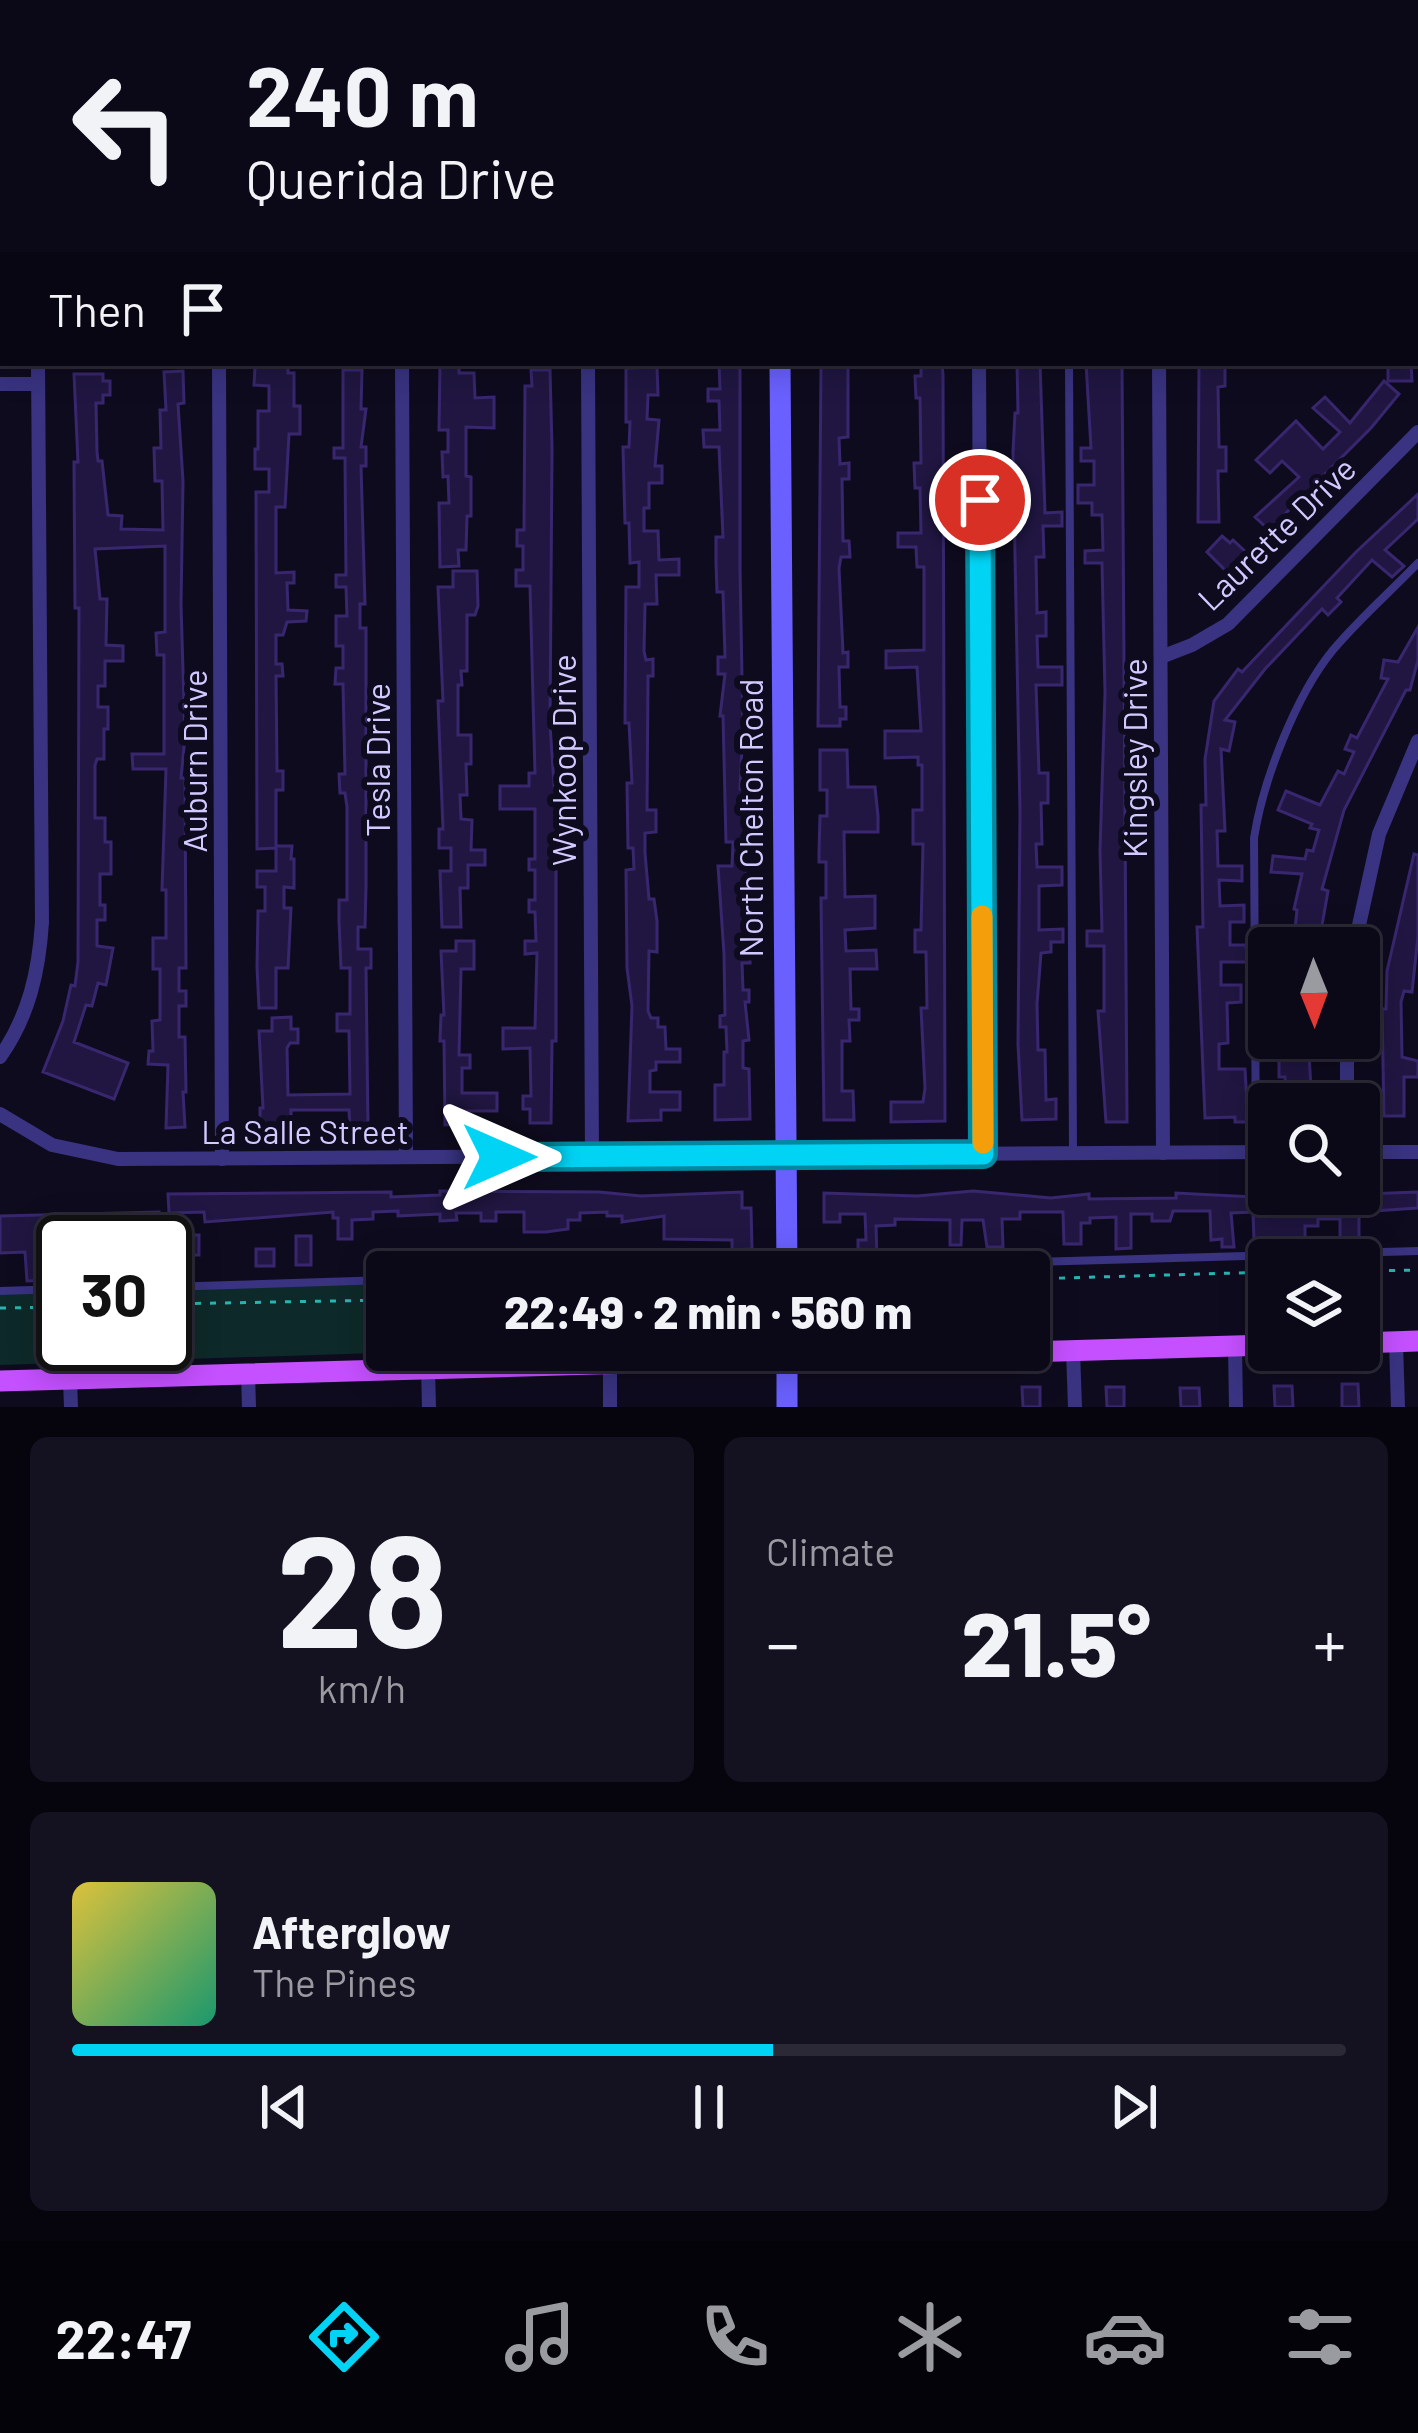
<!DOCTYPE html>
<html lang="en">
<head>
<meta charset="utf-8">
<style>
  :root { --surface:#0b0817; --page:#141120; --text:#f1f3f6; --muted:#9a9aa1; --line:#2b2936; --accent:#00d3f4 }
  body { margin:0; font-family:Barlow,sans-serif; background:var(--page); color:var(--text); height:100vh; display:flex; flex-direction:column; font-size:45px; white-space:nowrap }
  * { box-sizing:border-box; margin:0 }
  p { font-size:39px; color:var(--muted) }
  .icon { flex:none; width:66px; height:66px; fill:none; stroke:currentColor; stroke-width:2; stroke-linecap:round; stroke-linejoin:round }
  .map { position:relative; height:1407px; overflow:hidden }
  .drawer { display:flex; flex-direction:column; gap:30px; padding:30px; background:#06040d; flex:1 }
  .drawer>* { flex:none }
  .top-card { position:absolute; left:0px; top:0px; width:1419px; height:366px; box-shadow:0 6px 30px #0003,0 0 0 3px var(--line); background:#0b0817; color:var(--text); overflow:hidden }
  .needle { width:78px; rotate:179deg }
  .tools { position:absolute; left:1248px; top:927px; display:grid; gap:24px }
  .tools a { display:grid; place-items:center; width:132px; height:132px; border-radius:12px; background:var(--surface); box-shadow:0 6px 30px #0003,0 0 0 3px var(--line); font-size:60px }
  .speed { position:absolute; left:36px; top:1215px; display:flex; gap:24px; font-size:60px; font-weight:700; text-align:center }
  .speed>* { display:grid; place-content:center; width:156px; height:156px; border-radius:50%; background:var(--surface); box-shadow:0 6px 30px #0003,0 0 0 3px var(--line); line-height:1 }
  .speed .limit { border:6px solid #111; border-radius:18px; background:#fff; color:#111 }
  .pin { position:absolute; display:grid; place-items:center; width:102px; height:102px; color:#fff; margin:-51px; border:6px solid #fff; border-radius:50%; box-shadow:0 3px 12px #0007 }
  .me { position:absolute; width:132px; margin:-66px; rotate:90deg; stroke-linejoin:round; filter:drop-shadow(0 0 9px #0008) }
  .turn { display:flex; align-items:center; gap:42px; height:252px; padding:0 48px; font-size:54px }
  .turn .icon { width:156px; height:156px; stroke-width:2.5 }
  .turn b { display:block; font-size:84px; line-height:102px }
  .then { display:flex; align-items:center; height:114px; padding:0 48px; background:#0003; gap:24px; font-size:45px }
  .big { font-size:90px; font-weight:800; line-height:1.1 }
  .drawer .tile { flex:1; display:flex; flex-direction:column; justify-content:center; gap:18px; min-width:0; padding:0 42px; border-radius:18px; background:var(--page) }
  .drawer .dial { align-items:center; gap:0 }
  .dial b { font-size:156px; line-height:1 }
  .song { display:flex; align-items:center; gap:36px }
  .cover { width:144px; height:144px; border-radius:18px; background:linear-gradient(135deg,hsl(50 70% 55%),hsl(160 70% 35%)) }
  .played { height:12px; border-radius:6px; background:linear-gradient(90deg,var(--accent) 55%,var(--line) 55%) }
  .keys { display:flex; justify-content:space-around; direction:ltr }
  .heat { display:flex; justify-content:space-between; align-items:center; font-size:66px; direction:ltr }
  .drawer .tiles { flex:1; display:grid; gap:30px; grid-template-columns:1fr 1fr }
  .tile:last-child { grid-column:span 2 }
  .trip { position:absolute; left:366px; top:1251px; width:684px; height:120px; border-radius:12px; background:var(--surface); box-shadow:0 6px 30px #0003,0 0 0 3px var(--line); font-weight:800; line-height:120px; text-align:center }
  .dock { display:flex; height:192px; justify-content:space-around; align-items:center; background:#040309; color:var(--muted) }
  .dock .icon { width:84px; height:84px }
  .dock .active { color:var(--accent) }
  .dock b { font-size:54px; color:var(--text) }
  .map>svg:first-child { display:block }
</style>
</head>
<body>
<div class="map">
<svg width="1418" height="1407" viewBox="0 0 1418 1407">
  <rect width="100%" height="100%" fill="#0f0b1f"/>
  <!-- green -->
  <polygon fill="#0e2929" points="387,1283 387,1350 469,1350 0,1365 0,1292 63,1291 63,1344 165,1344 165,1288"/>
  <!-- building -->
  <g fill="#201641" stroke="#38276e" stroke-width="3">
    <polygon points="440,363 459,363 459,373 474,373 475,398 494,397 494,428 466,427 466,476 471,477 471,516 467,516 466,550 458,550 459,566 440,567 439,503 449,503 448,476 443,477 442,452 448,452 448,430 439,430"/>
    <polygon points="719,363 738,363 740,370 740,569 743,733 746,733 746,747 742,748 740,789 748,789 748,802 745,802 745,825 748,825 746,884 742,884 742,910 749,910 747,951 750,951 750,963 742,963 743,990 749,990 749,1002 745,1002 749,1040 743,1041 743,1068 749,1069 750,1119 715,1120 715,1085 724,1085 724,1052 727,1052 726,1027 720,1027 720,1016 725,1015 724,954 718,866 732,866 733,842 726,842 723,716 720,716 725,674 718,674 718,657 725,657 723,592 717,592 716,563 716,537 723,537 719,447 704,447 703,430 720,430 719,401 708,401 708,389 720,389"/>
    <polygon points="821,363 848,363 848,437 839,438 840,464 849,463 849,479 842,479 843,541 849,541 850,557 841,557 839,568 843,653 848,652 848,667 839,667 840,707 846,707 846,719 840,719 840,726 818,726"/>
    <polygon points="921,363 942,363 943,375 945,1121 891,1122 891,1102 923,1102 925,1088 921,1008 927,1008 926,952 915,952 915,930 921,930 923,844 913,844 913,810 922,810 922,765 918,765 918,757 885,758 885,731 921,731 917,667 886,668 886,651 924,650 924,567 917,567 916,547 898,547 898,533 921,533 920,488 915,488 914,463 921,463 920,398 916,398 915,376 921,376"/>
    <polygon points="1017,363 1040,363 1045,513 1062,512 1062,526 1043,526 1044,557 1036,557 1037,613 1046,612 1046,636 1037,636 1038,667 1062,667 1062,685 1036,685 1039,773 1048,773 1048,803 1041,803 1042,844 1036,844 1037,867 1062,867 1062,885 1039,886 1039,930 1063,929 1063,942 1051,942 1051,952 1041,953 1037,1004 1038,1050 1045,1050 1046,1100 1056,1099 1056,1119 1022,1120 1018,1044 1020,812 1013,452 1015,413 1018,413"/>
    <polygon points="1086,363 1122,363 1127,1122 1106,1122 1098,1011 1104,1011 1104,946 1087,946 1087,931 1102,931 1100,850 1105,693 1102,563 1085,563 1085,551 1103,550 1102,515 1092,515 1092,503 1078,503 1078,485 1094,485 1094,461 1081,461 1081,448 1091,448"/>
    <polygon points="1225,363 1225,386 1218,387 1219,447 1226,447 1226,471 1218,471 1219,522 1198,522 1199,364"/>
    <polygon points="1388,363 1411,363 1412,381 1388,381"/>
    <polygon points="255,367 288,367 288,373 294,373 294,406 300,406 300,434 289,434 285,507 276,507 276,573 294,572 294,583 287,583 288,610 307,611 306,621 287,622 283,635 276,635 276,664 282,664 283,676 276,676 277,771 283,771 283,790 276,790 276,846 292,846 291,859 294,859 294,888 284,887 284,908 291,908 288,968 276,968 276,1008 259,1008 257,967 258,911 265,911 265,887 257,887 257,871 276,871 276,848 257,849 256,492 269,492 269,469 255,469 255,449 258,449 258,411 269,411 269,386 254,385"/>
    <polygon points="657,367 658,395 648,395 647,419 659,420 655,466 662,466 662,483 649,483 649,508 644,508 644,531 658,531 659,560 679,559 679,575 656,575 657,604 645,604 644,651 646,660 653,659 653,676 648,676 647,810 656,810 656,832 645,833 645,853 649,899 654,899 657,921 657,952 649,951 648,1011 651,1018 658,1018 658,1027 665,1027 666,1049 680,1049 680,1062 656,1062 656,1070 650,1071 650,1092 680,1092 680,1110 661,1110 661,1120 628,1121 632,1006 627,968 626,870 634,869 633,848 628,848 627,783 632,783 629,723 625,723 626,587 639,587 639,562 630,563 629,523 625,523 623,447 629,447 630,422 626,422 626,368"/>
    <polygon points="343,370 362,370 361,409 366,409 361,447 366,447 366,466 361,466 365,604 360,604 360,628 366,628 366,886 365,927 358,927 358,949 371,949 371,968 366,968 368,1129 350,1129 349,1110 291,1110 291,1126 260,1126 260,1108 263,1108 259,1031 272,1031 272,1018 291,1017 291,1029 298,1029 298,1043 290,1043 287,1048 288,1095 350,1094 349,1031 337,1031 337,1014 350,1014 350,968 341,968 339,921 339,900 347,900 347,807 345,793 340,793 339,774 345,774 343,684 335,684 336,668 343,668 343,646 336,646 336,616 347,616 346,587 336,587 336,575 346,575 345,458 334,458 334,448 343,448"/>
    <polygon points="531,370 550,370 552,448 550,725 556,813 556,1041 552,1041 551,1123 530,1123 530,1109 523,1109 523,1096 531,1096 530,1048 503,1049 503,1028 535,1028 537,953 525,954 525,941 536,941 535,912 529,912 529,900 535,900 535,870 529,870 529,859 535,859 535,809 500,809 500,786 529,786 529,773 535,773 530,586 516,586 516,570 523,570 523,546 517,546 517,530 524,530 525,386 532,386"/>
    <polygon points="183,371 184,403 178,404 183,481 181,605 185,737 181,778 185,778 186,968 179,968 179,991 186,991 186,1006 179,1006 179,1037 185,1037 186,1092 183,1092 185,1127 166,1128 168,1065 148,1064 149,1051 153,1051 152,1021 160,1020 160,969 153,969 153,938 166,938 166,890 162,890 166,769 133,769 132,754 164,754 164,655 157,655 156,633 165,632 165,546 95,549 100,599 107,599 106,645 123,646 123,661 105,661 105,686 98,686 98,707 108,707 108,729 104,729 104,759 97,759 95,765 95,818 105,818 105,842 111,842 111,874 100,874 100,905 105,905 105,920 97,920 97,946 113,948 106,985 98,983 92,1006 86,1005 74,1042 128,1063 114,1099 43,1072 63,1021 71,985 75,986 78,962 79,608 75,608 74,462 78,462 74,374 103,374 103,381 110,381 110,395 103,395 103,403 96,403 97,452 98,461 102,461 108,515 122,516 121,529 163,530 162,481 155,481 154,448 161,448 160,410 166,410 164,372"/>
    <polygon points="1384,381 1399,394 1371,428 1269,530 1255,517 1299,477 1282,461 1270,473 1256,460 1296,421 1323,449 1340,432 1313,408 1325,397 1350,423"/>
    <polygon points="1418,494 1418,519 1385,550 1404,566 1392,577 1372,560 1337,598 1341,602 1328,615 1322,609 1265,669 1225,720 1235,722 1229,751 1221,749 1225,831 1217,831 1218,866 1242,866 1242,881 1219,880 1220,906 1244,905 1244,922 1230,922 1230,945 1246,945 1247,962 1221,962 1221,985 1241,985 1241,1002 1227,1003 1228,1043 1219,1044 1219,1069 1245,1069 1248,1122 1235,1122 1235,1117 1205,1118 1197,927 1203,927 1201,805 1206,805 1205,759 1214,701 1238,669 1242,672 1356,552"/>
    <polygon points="1222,536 1230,543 1233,540 1247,553 1228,573 1207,552"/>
    <polygon points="453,571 477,571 478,606 475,615 467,615 467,671 461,671 462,685 458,685 458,735 471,735 471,764 466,764 467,795 460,795 461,819 472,820 471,850 485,850 485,865 468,865 468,888 460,888 461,927 442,927 440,871 451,871 451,848 439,848 439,829 443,829 438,701 443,701 438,587 453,587"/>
    <polygon points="1418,627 1418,660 1410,690 1406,690 1344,810 1322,889 1328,891 1318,948 1293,948 1297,910 1294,909 1302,874 1271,872 1273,856 1305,859 1307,850 1313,851 1319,830 1310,828 1312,824 1278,810 1286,791 1320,805 1338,771 1344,774 1354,752 1345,749 1351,735 1357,738 1388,679 1381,678 1384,660 1398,662"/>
    <polygon points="820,750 847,750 848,787 875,787 878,816 878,832 844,832 845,897 875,896 875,928 845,930 846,951 876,950 877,969 850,969 851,1009 859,1009 859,1020 849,1020 850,1041 842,1041 842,1091 853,1091 854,1120 824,1120 821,898 826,898 826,862 819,862 819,852 820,816 827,816 827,790 820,790"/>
    <polygon points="1414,854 1418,855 1418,936 1412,992 1404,991 1401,1002 1402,1057 1418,1061 1418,1077 1404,1077 1404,1116 1384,1116 1382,1009 1386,1009 1387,971"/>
    <polygon points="456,941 474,941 474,969 461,969 459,1055 470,1055 470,1068 462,1068 462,1093 497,1093 497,1111 462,1111 463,1124 445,1125 444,1041 440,1041 441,1015 444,1015 441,951 456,951"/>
    <polygon points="1292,1038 1308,1038 1312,1104 1286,1104 1285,1077 1279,1077 1279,1058 1288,1058"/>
    <polygon points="440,1191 599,1192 641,1196 742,1192 742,1208 751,1208 752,1249 732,1250 732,1240 664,1239 664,1216 622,1222 622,1216 607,1216 607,1212 580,1213 580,1220 568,1220 568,1229 546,1232 524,1232 524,1212 496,1212 496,1221 481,1221 481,1213 456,1213 457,1220 440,1221 440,1214 398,1216 398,1211 373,1212 373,1219 352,1220 352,1239 338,1239 338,1218 333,1218 333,1212 205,1222 204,1212 169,1213 168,1194 391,1192 391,1197 440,1195"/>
    <polygon points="973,1191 1051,1198 1089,1194 1089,1199 1176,1198 1176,1193 1254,1197 1254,1191 1266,1191 1281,1194 1281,1197 1418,1192 1418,1208 1359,1212 1359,1244 1340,1245 1340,1219 1318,1219 1318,1226 1305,1226 1305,1243 1286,1243 1286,1238 1254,1240 1253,1212 1231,1213 1234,1247 1222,1247 1222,1239 1211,1240 1210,1211 1173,1211 1170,1221 1152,1221 1152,1214 1131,1214 1131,1248 1116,1249 1116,1217 1090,1218 1090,1223 1081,1223 1081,1244 1064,1244 1063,1212 1020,1212 1020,1219 1002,1219 1003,1247 987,1247 983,1220 962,1220 961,1245 950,1245 950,1220 895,1219 895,1225 876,1226 877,1258 858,1259 858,1240 866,1240 865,1214 840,1214 840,1222 824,1222 824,1193 917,1196"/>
    <polygon points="159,1212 160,1242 63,1242 63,1280 27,1281 25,1252 0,1253 0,1216"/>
    <rect x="183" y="1235" width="16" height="20"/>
    <rect x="296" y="1236" width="15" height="29"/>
    <rect x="256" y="1249" width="18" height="17"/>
    <polygon points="1342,1384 1358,1384 1359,1407 1342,1407"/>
    <polygon points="1274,1386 1292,1386 1293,1407 1275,1407"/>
    <polygon points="1022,1387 1040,1387 1040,1407 1023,1407"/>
    <polygon points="1106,1387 1124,1387 1124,1407 1107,1407"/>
    <polygon points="1180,1388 1199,1388 1200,1407 1181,1407"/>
  </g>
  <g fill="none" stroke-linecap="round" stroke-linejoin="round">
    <!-- path -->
    <g stroke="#27b5b2" stroke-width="3" stroke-dasharray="6 9" stroke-linecap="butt">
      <polyline points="1359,1271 1418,1270"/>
      <polyline points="1029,1279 1269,1272"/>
      <polyline points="165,1304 387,1300"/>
      <polyline points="0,1308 63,1307"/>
    </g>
    <!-- lane -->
    <g stroke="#393381" stroke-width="8">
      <polyline points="1069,363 1073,1152"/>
      <path d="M1256 1151 1254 838C1263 780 1296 695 1333 650 1359 619 1390 592 1418 563"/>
      <polyline points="691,1272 1418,1251"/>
      <polyline points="165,1287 387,1280"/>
      <polyline points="0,1291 63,1289"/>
    </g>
    <!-- street -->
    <g stroke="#393381" stroke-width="14">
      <polyline points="67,0 67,3"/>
      <polyline points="247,0 247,3"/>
      <polyline points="421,0 421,3"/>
      <polyline points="595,0 595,3"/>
      <polyline points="943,0 943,3"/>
      <polyline points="1107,0 1107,3"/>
      <polyline points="1272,0 1272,3"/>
      <polyline points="0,132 3,132"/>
      <polyline points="219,363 222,1159"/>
      <polyline points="402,363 406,1157"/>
      <polyline points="588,363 592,1156"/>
      <polyline points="979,363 983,1155"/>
      <polyline points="1159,363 1163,1153"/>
      <polyline points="0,384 38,384"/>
      <polyline points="1161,657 1192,645 1228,624 1418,432"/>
      <polyline points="1354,948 1379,834 1418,741"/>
      <path d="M0 1057C29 1016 39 971 42 922L38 363"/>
      <polyline points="1347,1104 1347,1038"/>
      <polyline points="0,1114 52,1145 118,1159 1269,1152"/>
      <polyline points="1359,1152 1418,1152"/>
      <polyline points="1396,1342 1398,1407"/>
      <polyline points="1235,1346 1236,1407"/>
      <polyline points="1073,1351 1075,1407"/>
      <polyline points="610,1363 610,1407"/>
      <polyline points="428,1369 429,1407"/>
      <polyline points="248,1374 249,1407"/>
      <polyline points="70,1379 71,1407"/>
    </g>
    <!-- secondary -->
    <g stroke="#6a60ff" stroke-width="21">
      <polyline points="771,0 771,3"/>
      <polyline points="1416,239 1418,239"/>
      <polyline points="0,257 3,257"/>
      <polyline points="780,363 787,1272"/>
      <polyline points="787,1407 787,1350"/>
    </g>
    <!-- primary -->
    <g stroke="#c450ff" stroke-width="21">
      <polyline points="1359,1343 1418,1341"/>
      <polyline points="0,1381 1269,1345"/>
    </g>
  </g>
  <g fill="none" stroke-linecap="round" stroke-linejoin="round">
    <defs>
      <polyline id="route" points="499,1157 983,1154 980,500"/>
    </defs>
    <!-- route casing -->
    <use href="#route" stroke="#00899f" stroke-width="30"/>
    <!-- route -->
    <use href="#route" stroke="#00d3f4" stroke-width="21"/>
    <!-- slow -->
    <polyline stroke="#f59e0b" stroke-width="21" points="982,916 983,1143"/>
  </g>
  <g text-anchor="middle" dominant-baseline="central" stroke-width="12" stroke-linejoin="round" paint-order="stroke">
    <!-- street labels -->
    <g font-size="33" fill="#d1c9ff" stroke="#0f0b1f">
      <text transform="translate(1276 533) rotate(-44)">Laurette Drive</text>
      <text transform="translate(1134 758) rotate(-90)">Kingsley Drive</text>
      <text transform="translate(377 760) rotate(-90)">Tesla Drive</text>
      <text transform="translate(563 760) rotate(-90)">Wynkoop Drive</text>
      <text transform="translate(194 761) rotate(-90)">Auburn Drive</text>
      <text transform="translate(750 818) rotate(-90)">North Chelton Road</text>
      <text x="305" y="1131">La Salle Street</text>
    </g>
  </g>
</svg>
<div class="tools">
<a><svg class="needle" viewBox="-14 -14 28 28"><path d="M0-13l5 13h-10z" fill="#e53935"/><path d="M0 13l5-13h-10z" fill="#9a9aa1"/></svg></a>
<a><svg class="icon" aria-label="search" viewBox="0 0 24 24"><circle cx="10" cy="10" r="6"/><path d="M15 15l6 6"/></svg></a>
<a><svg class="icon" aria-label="layers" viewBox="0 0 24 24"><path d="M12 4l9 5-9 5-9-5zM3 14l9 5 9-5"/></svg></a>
</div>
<div class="speed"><div class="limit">30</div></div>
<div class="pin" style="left:980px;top:500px;background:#d93025"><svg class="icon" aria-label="arrive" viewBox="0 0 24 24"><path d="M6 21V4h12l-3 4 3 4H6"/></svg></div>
<svg class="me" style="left:499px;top:1157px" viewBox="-20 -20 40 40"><path d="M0-17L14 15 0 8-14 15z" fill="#00d3f4" stroke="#fff" stroke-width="4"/></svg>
<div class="trip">22:49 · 2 min · 560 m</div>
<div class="top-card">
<div class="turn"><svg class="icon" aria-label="left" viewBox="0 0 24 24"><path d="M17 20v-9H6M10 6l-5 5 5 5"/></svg><div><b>240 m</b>Querida Drive</div></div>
<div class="then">Then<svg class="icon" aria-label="arrive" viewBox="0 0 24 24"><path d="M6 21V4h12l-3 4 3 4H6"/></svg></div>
</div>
</div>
<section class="drawer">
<div class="tiles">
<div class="tile dial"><b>28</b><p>km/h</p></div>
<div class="tile"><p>Climate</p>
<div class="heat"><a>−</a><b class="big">21.5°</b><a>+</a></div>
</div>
<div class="tile">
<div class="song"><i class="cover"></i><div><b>Afterglow</b><p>The Pines</p></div></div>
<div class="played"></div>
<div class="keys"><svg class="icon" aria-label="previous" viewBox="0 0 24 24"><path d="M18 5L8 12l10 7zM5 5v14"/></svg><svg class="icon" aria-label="pause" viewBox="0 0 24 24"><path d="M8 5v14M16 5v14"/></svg><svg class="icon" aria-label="next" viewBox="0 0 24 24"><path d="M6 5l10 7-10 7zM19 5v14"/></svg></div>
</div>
</div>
</section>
<nav class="dock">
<b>22:47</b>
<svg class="icon active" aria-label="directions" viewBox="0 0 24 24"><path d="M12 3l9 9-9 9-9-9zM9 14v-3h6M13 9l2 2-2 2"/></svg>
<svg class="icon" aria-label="music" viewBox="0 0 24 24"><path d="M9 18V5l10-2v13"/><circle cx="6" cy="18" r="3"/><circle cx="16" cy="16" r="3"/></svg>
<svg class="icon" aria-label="phone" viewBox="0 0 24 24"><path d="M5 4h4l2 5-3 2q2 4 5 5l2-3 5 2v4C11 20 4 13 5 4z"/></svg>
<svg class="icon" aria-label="climate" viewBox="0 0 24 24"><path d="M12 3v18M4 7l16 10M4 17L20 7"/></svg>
<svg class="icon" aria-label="car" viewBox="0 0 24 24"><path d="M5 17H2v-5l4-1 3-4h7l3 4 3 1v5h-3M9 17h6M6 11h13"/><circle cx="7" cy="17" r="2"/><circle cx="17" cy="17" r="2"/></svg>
<svg class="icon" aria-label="filters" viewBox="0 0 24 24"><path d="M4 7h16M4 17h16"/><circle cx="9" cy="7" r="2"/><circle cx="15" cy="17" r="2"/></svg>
</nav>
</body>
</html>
